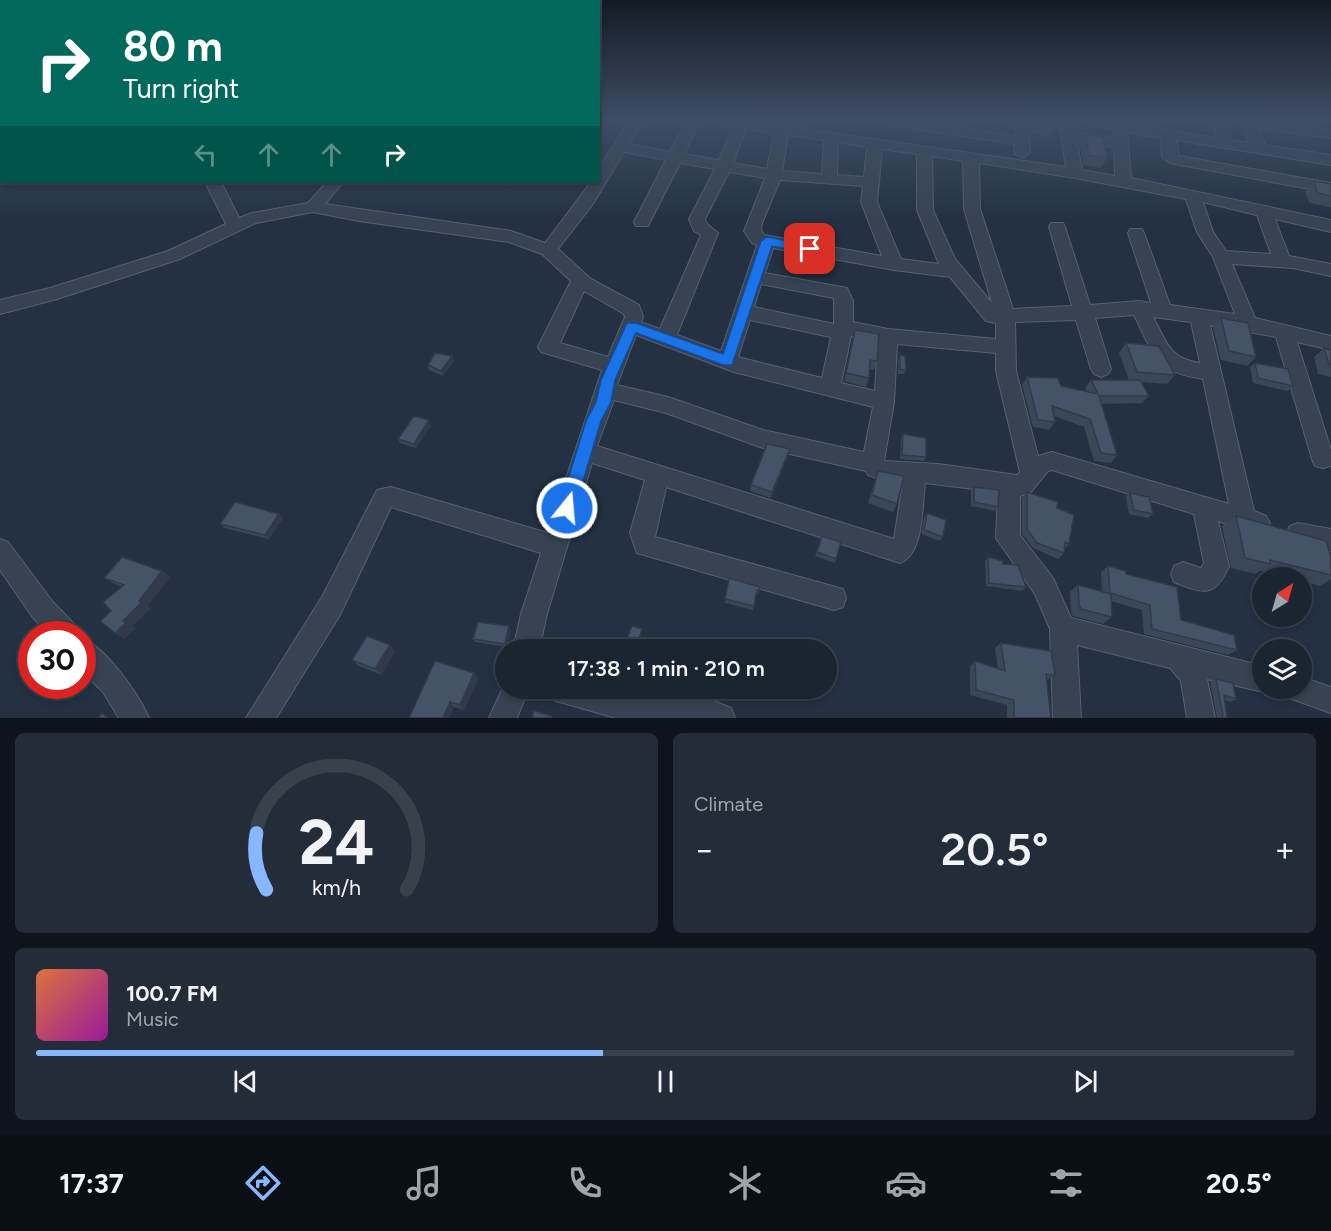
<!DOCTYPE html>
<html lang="en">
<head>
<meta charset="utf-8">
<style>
  :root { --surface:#1a2532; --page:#232d3a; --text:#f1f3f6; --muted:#9fa5ac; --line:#38424d; --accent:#87b8ff }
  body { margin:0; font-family:Figtree,sans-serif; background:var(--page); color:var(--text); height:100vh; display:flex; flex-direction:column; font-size:22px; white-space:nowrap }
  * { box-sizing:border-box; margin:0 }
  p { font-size:20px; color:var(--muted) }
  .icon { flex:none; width:33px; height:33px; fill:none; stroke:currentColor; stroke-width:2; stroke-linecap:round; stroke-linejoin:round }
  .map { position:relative; height:718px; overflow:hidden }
  .side { display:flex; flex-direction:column; gap:15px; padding:15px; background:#0e141c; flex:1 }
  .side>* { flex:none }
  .banner { position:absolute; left:0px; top:0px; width:600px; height:183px; box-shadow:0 3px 9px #0003,0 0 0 2px var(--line); background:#00695c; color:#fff; overflow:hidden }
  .needle { width:39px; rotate:37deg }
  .fabs { position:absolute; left:1252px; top:567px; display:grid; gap:12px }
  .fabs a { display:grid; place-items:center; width:60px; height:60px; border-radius:50%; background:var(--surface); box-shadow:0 3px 9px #0003,0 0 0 2px var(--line); font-size:30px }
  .speed { position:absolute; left:18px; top:621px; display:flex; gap:12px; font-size:30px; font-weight:700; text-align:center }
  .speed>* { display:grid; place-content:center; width:78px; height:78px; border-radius:50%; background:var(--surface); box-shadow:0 3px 9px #0003,0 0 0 2px var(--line); line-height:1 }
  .speed .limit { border:9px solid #d22; background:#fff; color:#111 }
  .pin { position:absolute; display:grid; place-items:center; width:51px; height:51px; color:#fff; margin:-26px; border-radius:12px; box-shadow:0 3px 9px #0006 }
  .me { position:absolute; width:66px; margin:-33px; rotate:17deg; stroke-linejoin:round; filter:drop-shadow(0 0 4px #0008) }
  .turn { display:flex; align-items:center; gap:21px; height:126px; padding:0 24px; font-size:27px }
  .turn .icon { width:78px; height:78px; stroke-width:2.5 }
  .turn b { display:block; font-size:42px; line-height:51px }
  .lanes { display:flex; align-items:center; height:57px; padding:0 24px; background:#0003; justify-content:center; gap:30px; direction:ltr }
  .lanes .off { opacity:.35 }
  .big { font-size:45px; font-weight:600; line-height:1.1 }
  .side .widget { flex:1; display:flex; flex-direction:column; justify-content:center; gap:9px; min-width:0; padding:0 21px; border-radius:9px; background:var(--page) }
  .side .dial { align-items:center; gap:0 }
  .dial svg { height:156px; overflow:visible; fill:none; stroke:var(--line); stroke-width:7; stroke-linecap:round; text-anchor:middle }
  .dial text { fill:var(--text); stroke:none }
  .song { display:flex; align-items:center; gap:18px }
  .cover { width:72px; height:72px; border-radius:9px; background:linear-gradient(135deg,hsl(20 70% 55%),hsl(300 70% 35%)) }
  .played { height:6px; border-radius:3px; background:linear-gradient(90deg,var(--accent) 45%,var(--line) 45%) }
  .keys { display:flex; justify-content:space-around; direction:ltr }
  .heat { display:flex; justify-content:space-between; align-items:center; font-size:33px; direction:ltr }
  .side .tiles { flex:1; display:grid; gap:15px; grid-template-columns:1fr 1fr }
  .widget:last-child { grid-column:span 2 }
  .trip { position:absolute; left:495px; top:639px; width:342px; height:60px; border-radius:30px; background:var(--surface); box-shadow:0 3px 9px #0003,0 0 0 2px var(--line); font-weight:600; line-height:60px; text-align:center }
  .tabs { display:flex; height:96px; justify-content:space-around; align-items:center; background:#0a0f14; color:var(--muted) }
  .tabs .icon { width:42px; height:42px }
  .tabs .selected { color:var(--accent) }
  .tabs b { font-size:27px; color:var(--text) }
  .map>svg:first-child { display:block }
</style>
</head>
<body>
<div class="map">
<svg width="1331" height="718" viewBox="0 0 1331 718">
  <rect width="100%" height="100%" fill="#233143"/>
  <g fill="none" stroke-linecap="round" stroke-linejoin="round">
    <defs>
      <g id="street">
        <path d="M630 120H644L629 144 670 152 687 120H701L684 154 719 160 733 127 711 123 709 120H745L777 125 779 120H793L790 127 1066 167 1059 120H1073L1076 133 1113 138 1114 130 1081 123 1079 120H1108L1216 138 1213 120H1227L1231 140 1249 143 1245 131 1249 124 1261 121 1331 130V138L1261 129 1259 131 1265 145 1331 155V165L1176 140 1179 156 1331 183V193L1170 163 1162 157 1161 138 1127 132 1131 178 1331 220V232L1275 219 1289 256 1331 264V276L1293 268 1232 264 1255 318 1331 336V350L1297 342 1331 450V466L1323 468 1315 466 1312 459 1276 337 1210 325 1254 511 1266 516 1270 523 1266 530 1258 534 1218 521 1229 566C1215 598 1203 594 1174 582L1171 574 1174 566 1183 562 1201 568 1204 563 1194 514 1052 470 1048 471 1030 493 1020 496V535L1053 578 1071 618 1263 666V688H1272L1263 692 1207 679 1215 718H1187L1181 681 1170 668 1077 645 1081 718H1053L1050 629 1035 594 996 538 998 492 925 483C922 506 924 554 900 563L666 487 655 537 843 589 846 598 843 607 834 610 637 553 630 533 645 480 592 463 547 614 539 650H513L521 614 541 553 391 507 340 615 276 718H246L322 597 377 490 391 487 548 533 602 370 541 352 538 347 571 281 542 254 509 242 359 221 313 212 256 223 180 259 57 299 0 314V300L50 288 168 251 226 224 205 182H221L239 218 252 213 308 203 327 182H343L325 204 511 231 545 243 591 182H598V169ZM746 129 774 133 767 169 733 163ZM788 135 824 140 822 174 782 171ZM838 142 867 147 864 177 837 175ZM1077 142 1114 147 1115 176 1082 170ZM882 149 917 154V210L939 264 901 259 877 202ZM624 152 666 160 634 222 636 226H648L650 222 680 163 715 169 689 219 694 231 701 235 660 329 641 322 643 317 639 305 591 279 558 249 593 204ZM932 156 963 161 964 209 992 303 955 259 933 210ZM979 163 1075 178 1186 199 1197 232 1213 257 1235 314 1170 305 1144 233 1142 229H1130L1128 233 1151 303 1139 301 1090 305 1065 227 1063 223H1051L1049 227 1072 306 1013 309 980 209ZM729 172 765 178 744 231 752 243 757 245 721 351 677 335 718 233 707 224 705 219ZM780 180 863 186 861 202 882 256 764 235 761 230 762 223ZM1203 202 1257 215 1271 254 1226 251 1213 232ZM773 248 894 270 950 277 986 321 996 323V339L888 329 853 322V301L847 288 765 273ZM761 284 834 298V324L754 307ZM584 291 624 314 625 317 608 357 560 343ZM1134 315C1155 356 1153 371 1203 379L1229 504 1052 452 1038 456 1016 371 1015 322 1076 320 1091 369 1094 374 1101 377 1108 374 1111 369 1095 318ZM1153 317 1191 322 1200 363C1168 358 1167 342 1153 317ZM750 320 831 337 822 378 738 357ZM636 335 734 372 873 407 864 452 763 430 668 397 617 385ZM851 336 878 341 875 391 841 383ZM897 344 996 353V371L1020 472 1017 475 938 464 884 461 894 402ZM614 400 666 413 763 448 866 471 868 475 885 481 903 482 894 539 597 446Z"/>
        <polygon points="875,120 910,120 1015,136 1015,120 1029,120 1030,153 1022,158 1014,153 1015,144 882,124"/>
        <polygon points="0,133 2,133 0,143"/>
        <polygon points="1298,523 1331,529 1331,551 1290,542 1286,534 1290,526"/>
        <polygon points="0,539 8,542 52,601 75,625 79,634 49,634 34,619 0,570"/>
        <path d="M82 638C107 649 138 693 149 718H119L103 692 82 671Z"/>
        <polygon points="1302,677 1331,687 1331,713 1286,697 1282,688 1302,688"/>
        <polygon points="506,681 506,688 529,688 517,718 489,718"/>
        <polygon points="543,688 607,688 654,701 672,693 697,694 731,708 735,718 616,718 556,701 547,697"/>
      </g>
    </defs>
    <!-- street casing -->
    <use href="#street" stroke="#556170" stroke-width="2"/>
    <!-- street -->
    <use href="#street" fill="#374352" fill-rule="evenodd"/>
  </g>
  <!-- wall -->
  <g fill="#3a4759">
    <polygon points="1031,120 1054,120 1054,128 1049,137 1032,134"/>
    <polygon points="1085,135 1107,158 1101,168 1083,165 1080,145"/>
    <polygon points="1314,181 1331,184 1331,207 1309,203 1305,191"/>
    <polygon points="1221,318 1256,357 1247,366 1221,360 1213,328"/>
    <polygon points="855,330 877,361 874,370 870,369 869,378 866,387 844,381"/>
    <polygon points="1126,343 1175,375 1167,384 1142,382 1149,396 1142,403 1102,404 1117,455 1111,463 1094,461 1084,427 1054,416 1055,422 1049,430 1033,427 1022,385 1027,377 1087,392 1085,388 1091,380 1129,380 1119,353"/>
    <polygon points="1324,348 1331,350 1331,377 1318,374 1314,357"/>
    <polygon points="900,355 906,370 904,374 898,374 898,360"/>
    <polygon points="452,356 454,361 443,376 429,370 428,365"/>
    <polygon points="1255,363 1293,386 1288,391 1253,383 1250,367"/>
    <polygon points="431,425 416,448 400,443 398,439"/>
    <polygon points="903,434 926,457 924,461 900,459 901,438"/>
    <polygon points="790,449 788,456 771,498 750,491 751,485"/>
    <polygon points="878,471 897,504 893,512 868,503 875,480"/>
    <polygon points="974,487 998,507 995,511 971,506 971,491"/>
    <polygon points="1027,492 1069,544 1064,549 1064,553 1058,559 1033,548 1022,534 1022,498"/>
    <polygon points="1130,493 1153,514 1148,518 1129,514 1126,497"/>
    <polygon points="927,513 943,537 940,541 921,534 924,517"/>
    <polygon points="279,514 283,518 269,539 224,528 220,524"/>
    <polygon points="1236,516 1331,557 1331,579 1320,586 1302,581 1302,578 1287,578 1260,571 1255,574 1231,568 1222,526"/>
    <polygon points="822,536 836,559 835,563 815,556"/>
    <polygon points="988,557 1003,564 1026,587 1022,591 986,586 985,561"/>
    <polygon points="1108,566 1126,574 1181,620 1237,650 1228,655 1144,634 1142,610 1111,601 1112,617 1103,624 1073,616 1071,612 1070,592 1078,585 1102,592 1101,572"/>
    <polygon points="162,571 170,577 147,606 150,609 132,626 135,628 124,639 111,611 122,587 113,583 104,578"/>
    <polygon points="729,578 760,587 758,594 756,593 753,610 725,603"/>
    <polygon points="511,629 507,647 475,642 473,639"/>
    <polygon points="1001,643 1055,675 1047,680 1051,718 1007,718 1007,705 970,695 970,666 975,661 998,669 995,648"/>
    <polygon points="390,645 395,651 382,675 359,666 352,660"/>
    <polygon points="474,673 478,679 464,710 454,707 449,718 409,718"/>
    <polygon points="1216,679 1236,699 1230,702 1224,700 1227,718 1208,718 1217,718 1210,682"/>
  </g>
  <!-- shaded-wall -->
  <g fill="#303a49">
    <polygon points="452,356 454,361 443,376 441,371"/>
    <polygon points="429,420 431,425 416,448 414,444"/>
    <polygon points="790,449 788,456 771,498 772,492"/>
    <polygon points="279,514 283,518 269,539 265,535"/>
    <polygon points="162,571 170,577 147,606 150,609 132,626 135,628 124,639 115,633 123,621"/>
    <polygon points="509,626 511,629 507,647 505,644"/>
    <polygon points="390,645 395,651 382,675 375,669"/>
    <polygon points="474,673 478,679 464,710 460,705"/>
    <polygon points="450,702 454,707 449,718 443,718"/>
  </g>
  <!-- building -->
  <g fill="#445368" stroke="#303a49" stroke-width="1.5">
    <polygon points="1036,120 1054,120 1054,128 1036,125"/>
    <polygon points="1085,135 1103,137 1107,158 1089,155"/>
    <polygon points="1314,181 1331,184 1331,196 1317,193"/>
    <polygon points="1221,318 1248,323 1256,357 1229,351"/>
    <polygon points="855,330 879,334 877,361 870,360 869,378 846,373"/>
    <polygon points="1126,343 1159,346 1175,375 1137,372"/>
    <polygon points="1324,348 1331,350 1331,365 1329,364"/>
    <polygon points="435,353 452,356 441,371 428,365"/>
    <polygon points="900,355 905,356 906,370 900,369"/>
    <polygon points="1255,363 1288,369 1293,386 1258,378"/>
    <polygon points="1027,377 1058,378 1061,386 1098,394 1091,380 1140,380 1149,396 1099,396 1117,455 1101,453 1090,419 1052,406 1055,422 1038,420"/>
    <polygon points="414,416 429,420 414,444 398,439"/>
    <polygon points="903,434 926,438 926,457 902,455"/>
    <polygon points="767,444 790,449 772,492 751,485"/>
    <polygon points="878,471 904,476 897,504 872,495"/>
    <polygon points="974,487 999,490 998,507 974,502"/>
    <polygon points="1027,492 1058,502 1057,508 1074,515 1069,544 1065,542 1064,553 1037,543 1027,529"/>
    <polygon points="1130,493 1149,497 1153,514 1134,510"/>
    <polygon points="235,502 279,514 265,535 220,524"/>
    <polygon points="927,513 946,520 943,537 924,530"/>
    <polygon points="1236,516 1326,541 1331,557 1331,575 1270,560 1270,564 1245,558"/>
    <polygon points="822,536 841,542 836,559 817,552"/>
    <polygon points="122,557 162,571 139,601 141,603 123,621 126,623 115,633 100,621 111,611 103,602 124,585 104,578"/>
    <polygon points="988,557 1003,561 1003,564 1018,565 1026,587 989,583"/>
    <polygon points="1108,566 1126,571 1126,574 1177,587 1181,620 1234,635 1237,650 1152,629 1150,605 1110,593"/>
    <polygon points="729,578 760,587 759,590 757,590 754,606 725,599"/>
    <polygon points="1078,585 1111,594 1112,617 1081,609 1079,605"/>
    <polygon points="478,622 509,626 505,644 473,639"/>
    <polygon points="632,626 642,629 639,639 669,646 669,650 622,650"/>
    <polygon points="367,636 390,645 375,669 352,660"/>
    <polygon points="1001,643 1051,651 1055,675 1046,674 1051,718 1014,718 1014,700 976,690 975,661 1005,671"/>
    <polygon points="435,661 474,673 460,705 450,702 443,718 409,718"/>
    <polygon points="1216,679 1233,683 1236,699 1224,695 1227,718 1209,718 1221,718 1223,715"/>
    <polygon points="534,711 552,716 551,718 532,718"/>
    <polygon points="102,713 108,718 98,718"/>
  </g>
  <!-- sky -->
  <linearGradient id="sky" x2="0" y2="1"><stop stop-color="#131b25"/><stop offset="0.55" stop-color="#3f4e66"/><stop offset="1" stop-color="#3f4e66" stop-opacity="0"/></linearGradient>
  <rect width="1331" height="220" fill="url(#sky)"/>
  <!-- route -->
  <polygon fill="#1a73e8" stroke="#114b97" stroke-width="1.5" points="767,237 810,245 816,249 810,253 772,246 732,365 723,365 636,333 615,380 611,402 601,421 575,508 572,514 567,516 561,514 559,508 586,421 596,402 601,380 627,323 636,323 723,354 761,241"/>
</svg>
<div class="fabs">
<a><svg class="needle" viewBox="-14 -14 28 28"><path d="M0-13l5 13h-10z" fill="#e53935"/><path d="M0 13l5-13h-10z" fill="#9fa5ac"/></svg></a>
<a><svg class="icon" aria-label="layers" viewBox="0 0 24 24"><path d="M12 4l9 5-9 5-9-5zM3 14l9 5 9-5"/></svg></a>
</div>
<div class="speed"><div class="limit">30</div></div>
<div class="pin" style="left:810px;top:249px;background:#d93025"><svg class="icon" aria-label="arrive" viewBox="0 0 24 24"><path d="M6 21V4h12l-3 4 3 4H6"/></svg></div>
<svg class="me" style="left:567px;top:508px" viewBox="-20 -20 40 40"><circle r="17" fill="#1a73e8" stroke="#fff" stroke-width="3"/><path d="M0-11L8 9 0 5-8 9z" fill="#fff"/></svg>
<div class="trip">17:38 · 1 min · 210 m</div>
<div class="banner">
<div class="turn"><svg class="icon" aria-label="right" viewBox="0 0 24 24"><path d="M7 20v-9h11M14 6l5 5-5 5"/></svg><div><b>80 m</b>Turn right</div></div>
<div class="lanes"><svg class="icon off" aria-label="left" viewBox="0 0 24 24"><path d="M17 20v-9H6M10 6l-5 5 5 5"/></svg><svg class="icon off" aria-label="ahead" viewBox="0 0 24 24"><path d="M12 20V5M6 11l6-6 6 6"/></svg><svg class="icon off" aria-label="ahead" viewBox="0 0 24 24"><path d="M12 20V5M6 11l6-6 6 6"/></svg><svg class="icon" aria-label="right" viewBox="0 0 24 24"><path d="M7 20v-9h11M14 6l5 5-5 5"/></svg></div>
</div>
</div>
<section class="side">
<div class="tiles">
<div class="widget dial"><svg viewBox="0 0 100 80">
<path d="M14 69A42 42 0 1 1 86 69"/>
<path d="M14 69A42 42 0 0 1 9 40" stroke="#87b8ff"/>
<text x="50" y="56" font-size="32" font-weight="700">24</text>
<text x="50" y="72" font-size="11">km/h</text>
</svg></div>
<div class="widget"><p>Climate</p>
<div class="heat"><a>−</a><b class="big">20.5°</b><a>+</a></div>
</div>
<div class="widget">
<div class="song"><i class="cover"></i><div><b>100.7 FM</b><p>Music</p></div></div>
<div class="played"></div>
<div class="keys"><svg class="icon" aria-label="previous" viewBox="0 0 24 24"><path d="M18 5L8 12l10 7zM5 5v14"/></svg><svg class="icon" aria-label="pause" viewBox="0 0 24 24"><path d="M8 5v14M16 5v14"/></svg><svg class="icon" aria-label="next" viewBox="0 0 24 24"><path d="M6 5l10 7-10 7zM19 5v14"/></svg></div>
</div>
</div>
</section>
<nav class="tabs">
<b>17:37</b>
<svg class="icon selected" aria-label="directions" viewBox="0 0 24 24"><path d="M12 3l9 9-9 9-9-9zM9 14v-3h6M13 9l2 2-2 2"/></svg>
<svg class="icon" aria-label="music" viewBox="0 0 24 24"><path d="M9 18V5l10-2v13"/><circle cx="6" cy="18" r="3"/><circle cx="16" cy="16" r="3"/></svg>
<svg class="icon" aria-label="phone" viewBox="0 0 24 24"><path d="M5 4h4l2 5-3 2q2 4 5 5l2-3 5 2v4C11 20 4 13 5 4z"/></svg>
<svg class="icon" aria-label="climate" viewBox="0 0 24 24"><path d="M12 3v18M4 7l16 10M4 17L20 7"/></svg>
<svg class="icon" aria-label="car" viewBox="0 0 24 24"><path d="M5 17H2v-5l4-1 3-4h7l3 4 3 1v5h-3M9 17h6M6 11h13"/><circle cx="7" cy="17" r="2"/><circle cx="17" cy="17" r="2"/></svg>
<svg class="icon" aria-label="filters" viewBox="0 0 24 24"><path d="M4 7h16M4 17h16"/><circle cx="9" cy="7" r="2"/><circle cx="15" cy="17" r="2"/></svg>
<b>20.5°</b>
</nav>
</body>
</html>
